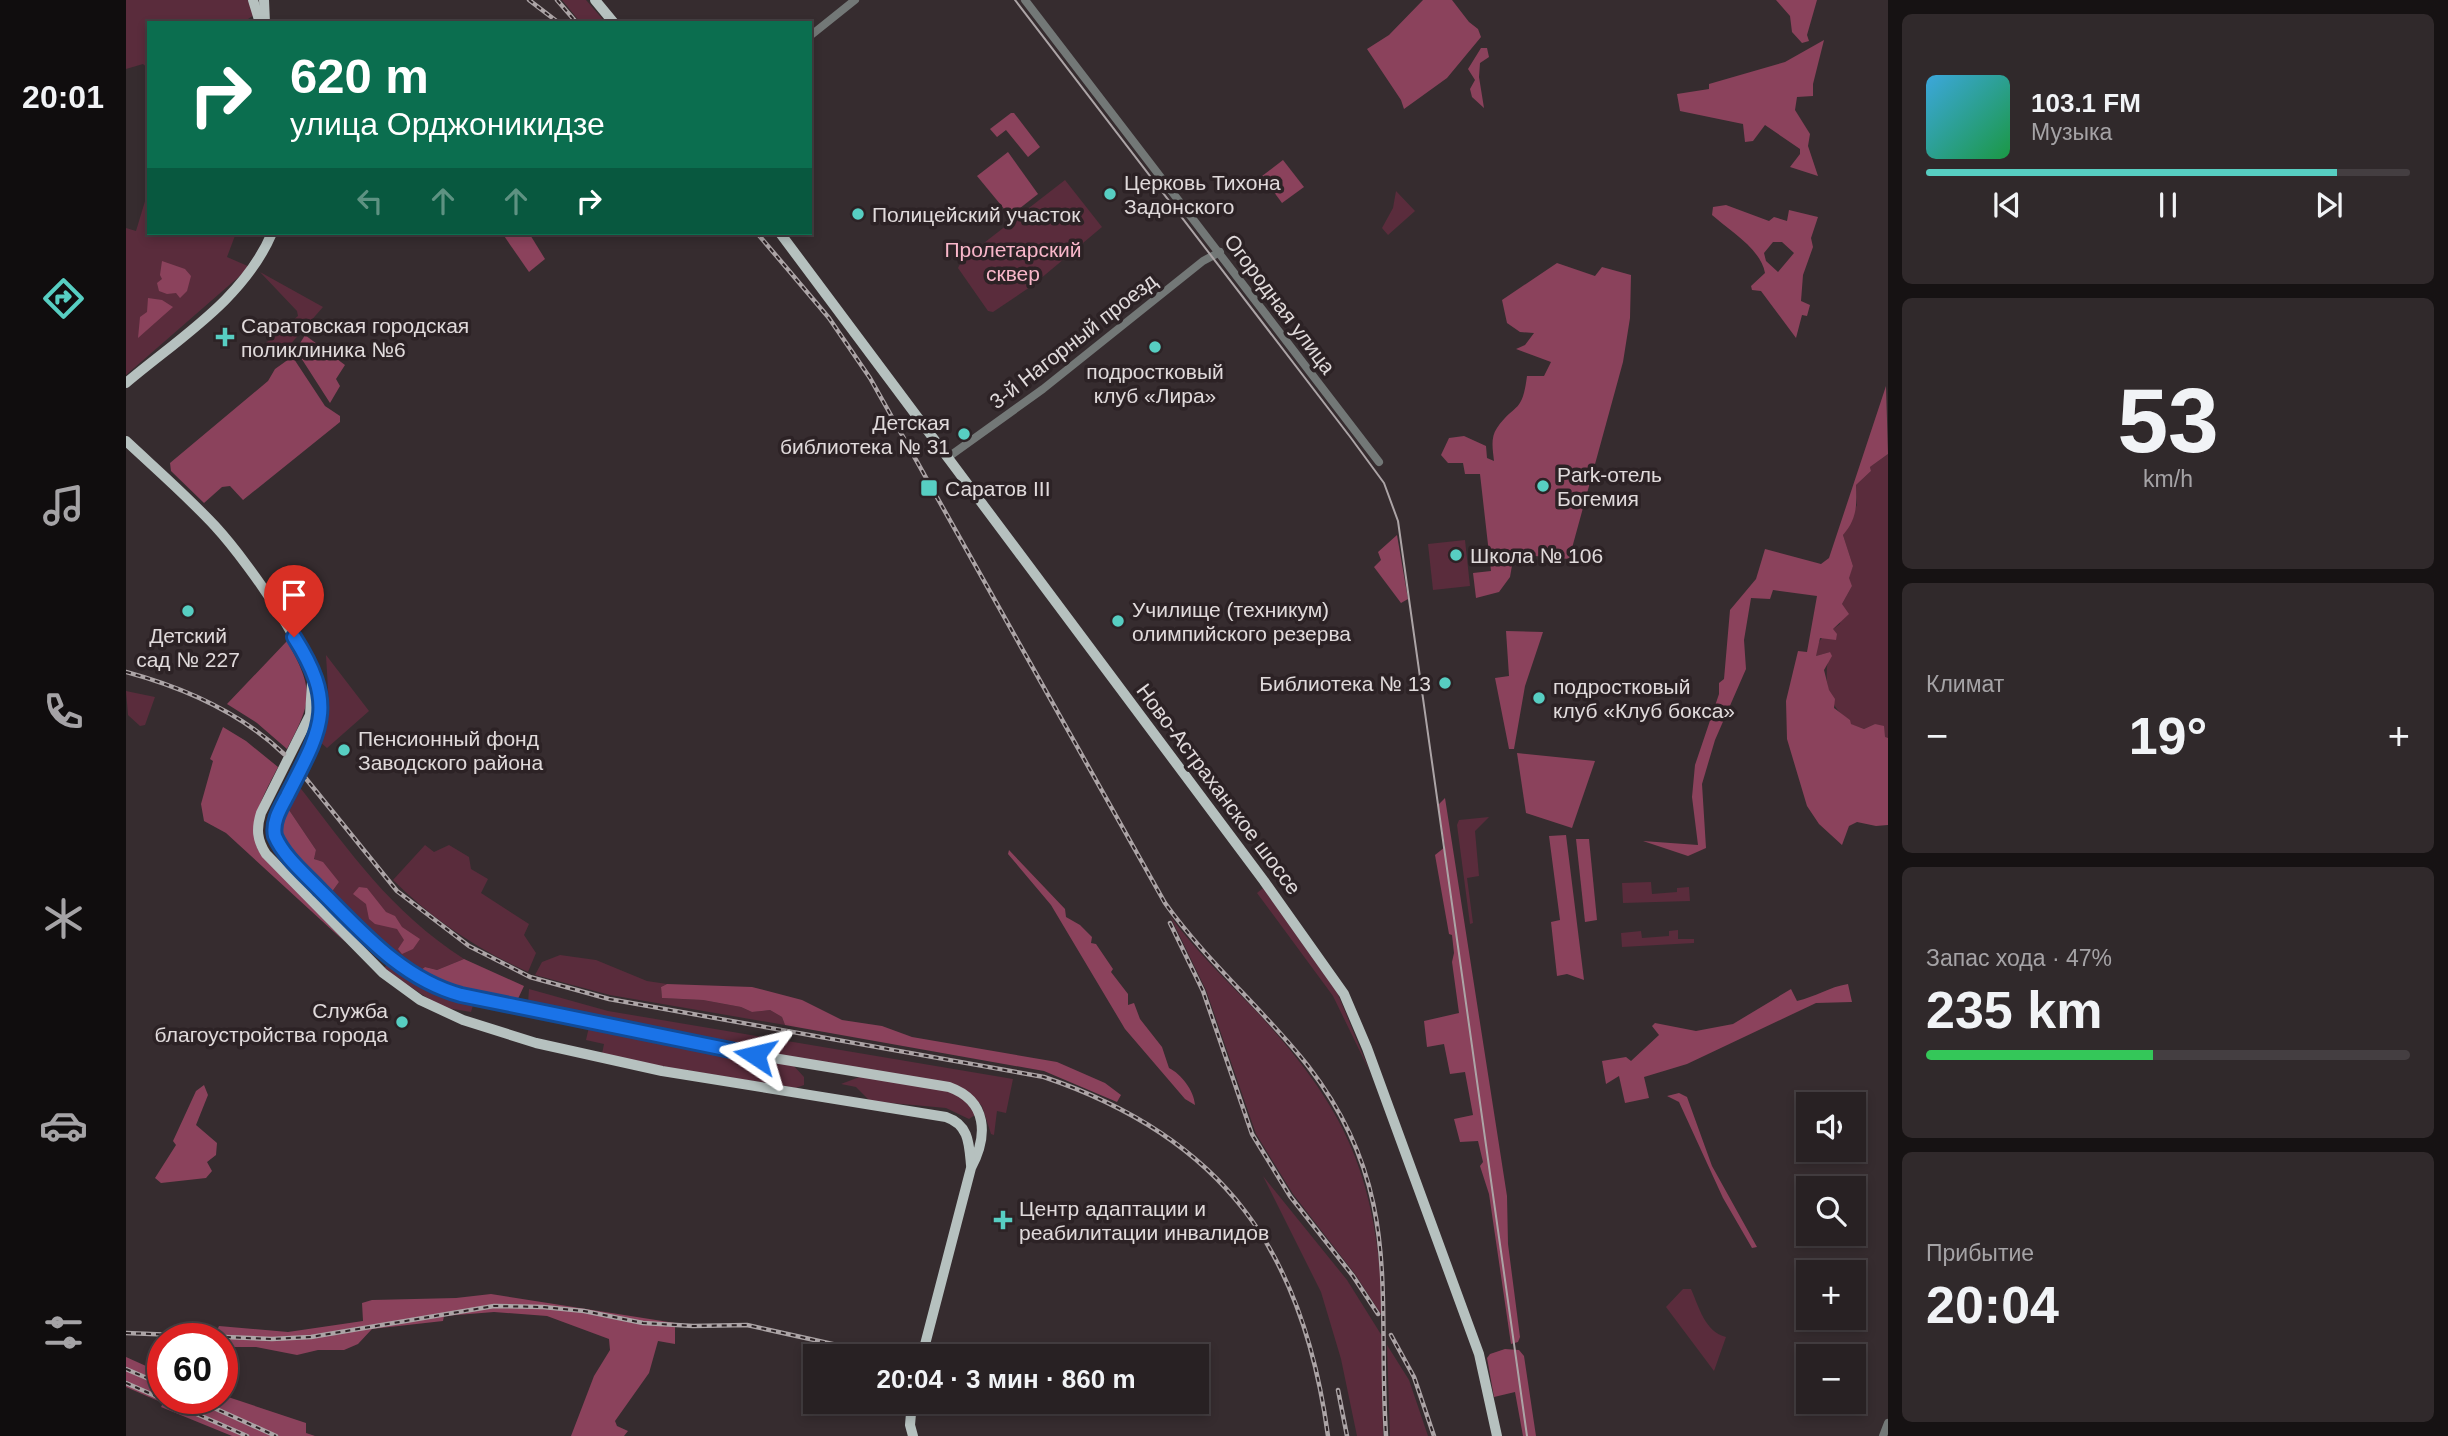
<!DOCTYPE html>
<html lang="ru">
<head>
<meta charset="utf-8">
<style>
  :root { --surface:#282123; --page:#30292b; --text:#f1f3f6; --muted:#a5a3a6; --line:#443e41; --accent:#57cec2 }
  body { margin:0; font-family:Helvetica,sans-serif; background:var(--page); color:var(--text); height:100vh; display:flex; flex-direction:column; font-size:26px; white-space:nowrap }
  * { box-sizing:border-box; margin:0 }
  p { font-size:23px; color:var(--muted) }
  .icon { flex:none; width:38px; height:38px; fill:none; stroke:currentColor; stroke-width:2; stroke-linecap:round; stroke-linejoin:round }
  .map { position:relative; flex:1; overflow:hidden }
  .sheet { display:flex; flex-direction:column; gap:14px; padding:14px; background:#161213; width:560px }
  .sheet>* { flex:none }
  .guide { position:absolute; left:21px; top:21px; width:665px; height:214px; border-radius:0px; box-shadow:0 4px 10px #0003,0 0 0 2px var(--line); background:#0b6e4f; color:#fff; overflow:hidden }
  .buttons { position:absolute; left:1670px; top:1092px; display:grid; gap:14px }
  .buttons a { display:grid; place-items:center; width:70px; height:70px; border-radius:0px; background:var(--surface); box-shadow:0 4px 10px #0003,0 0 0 2px var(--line); font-size:35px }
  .speed { position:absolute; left:21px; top:1323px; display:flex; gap:14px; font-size:35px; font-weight:700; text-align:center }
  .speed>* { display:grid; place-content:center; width:91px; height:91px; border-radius:50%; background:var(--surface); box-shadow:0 4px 10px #0003,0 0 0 2px var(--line); line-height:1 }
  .speed .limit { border:10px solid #d22; background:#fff; color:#111 }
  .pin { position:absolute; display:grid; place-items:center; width:60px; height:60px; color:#fff; margin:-72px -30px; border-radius:50% 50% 50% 0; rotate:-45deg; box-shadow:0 0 7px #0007 }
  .pin .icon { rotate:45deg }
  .me { position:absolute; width:77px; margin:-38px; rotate:280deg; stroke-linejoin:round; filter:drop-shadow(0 0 5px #0008) }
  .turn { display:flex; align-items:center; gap:24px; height:147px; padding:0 28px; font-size:32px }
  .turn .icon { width:91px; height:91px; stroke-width:2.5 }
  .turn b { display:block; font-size:49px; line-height:60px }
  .lanes { display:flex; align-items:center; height:66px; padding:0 28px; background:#0003; justify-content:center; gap:35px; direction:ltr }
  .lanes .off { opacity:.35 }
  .big { font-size:52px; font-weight:600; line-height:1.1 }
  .sheet .tile { flex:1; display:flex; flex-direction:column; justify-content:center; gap:10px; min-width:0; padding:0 24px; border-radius:10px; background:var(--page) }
  .sheet .dial { align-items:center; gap:0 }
  .dial b { font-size:91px; line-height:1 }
  .song { display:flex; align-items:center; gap:21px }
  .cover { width:84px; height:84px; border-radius:10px; background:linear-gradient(135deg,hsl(200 70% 55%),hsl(140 70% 35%)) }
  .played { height:7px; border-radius:4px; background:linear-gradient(90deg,var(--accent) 85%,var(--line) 85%) }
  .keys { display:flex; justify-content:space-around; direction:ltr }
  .heat { display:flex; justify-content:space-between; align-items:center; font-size:38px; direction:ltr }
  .charge { height:10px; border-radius:5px; background:linear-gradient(90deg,#34c759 47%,var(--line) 0) }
  .trip { position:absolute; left:677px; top:1344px; width:406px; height:70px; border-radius:0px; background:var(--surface); box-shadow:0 4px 10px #0003,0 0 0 2px var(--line); font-weight:600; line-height:70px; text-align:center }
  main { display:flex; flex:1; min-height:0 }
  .tabs { display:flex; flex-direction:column; width:126px; justify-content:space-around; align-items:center; background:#100d0e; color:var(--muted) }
  .tabs .icon { width:49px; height:49px }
  .tabs .on { color:var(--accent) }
  .tabs b { font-size:32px; color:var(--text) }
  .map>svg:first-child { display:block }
</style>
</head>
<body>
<main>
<nav class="tabs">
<b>20:01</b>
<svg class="icon on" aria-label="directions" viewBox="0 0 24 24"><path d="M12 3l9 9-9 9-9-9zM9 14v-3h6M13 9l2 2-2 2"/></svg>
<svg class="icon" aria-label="music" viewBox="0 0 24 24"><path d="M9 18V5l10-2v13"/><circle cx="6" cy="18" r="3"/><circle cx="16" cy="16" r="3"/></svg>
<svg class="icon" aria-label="phone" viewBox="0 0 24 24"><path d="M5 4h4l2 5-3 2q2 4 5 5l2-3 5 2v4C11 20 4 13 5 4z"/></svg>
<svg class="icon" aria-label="climate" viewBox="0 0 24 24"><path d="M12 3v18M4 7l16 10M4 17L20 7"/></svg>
<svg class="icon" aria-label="car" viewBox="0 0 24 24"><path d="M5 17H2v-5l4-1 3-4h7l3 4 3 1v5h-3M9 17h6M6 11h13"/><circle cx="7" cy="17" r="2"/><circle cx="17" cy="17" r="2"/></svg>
<svg class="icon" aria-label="filters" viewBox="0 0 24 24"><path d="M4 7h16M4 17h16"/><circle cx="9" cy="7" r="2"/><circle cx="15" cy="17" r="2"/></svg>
</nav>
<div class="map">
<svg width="1762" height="1436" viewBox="0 0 1762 1436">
  <rect width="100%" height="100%" fill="#362c2f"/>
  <!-- green -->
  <g fill="#5a2c3c">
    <polygon points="0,0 123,0 128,15 116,23 23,23 23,69 17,64 0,69"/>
    <polygon points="436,0 460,0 480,23 455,23"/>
    <polygon points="939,180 976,227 907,285 867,312 862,311 832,268 836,260"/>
    <polygon points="23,188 23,233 110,233 101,257 124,267 0,375 0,228 10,231"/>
    <polygon points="1270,191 1289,211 1262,235 1256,228 1267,208"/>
    <polygon points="134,272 197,307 155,355 143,355 135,347 172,316 171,311"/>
    <path d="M1762 454V738H1759L1749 724 1738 729 1724 724V720C1700 707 1697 675 1704 652L1690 656C1690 638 1701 634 1714 624L1716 604 1726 586 1722 578 1727 566 1717 535 1731 505 1730 485 1745 471 1744 467Z"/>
    <polygon points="1339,540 1344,586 1307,590 1302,544"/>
    <polygon points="200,655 243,711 201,748 193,741 203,707"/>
    <polygon points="0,691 29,697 19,725 14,726 2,715"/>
    <path d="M172 785C226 854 263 910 338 959L311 970 299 967 292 972 261 949 205 893 213 882 188 858 190 850 161 807Z"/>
    <polygon points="1363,817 1349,831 1353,876 1341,878 1347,923 1344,924 1331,825 1333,820"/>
    <path d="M299 845 308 852 323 845 343 857 345 869 362 879 355 893 403 924 398 935 410 953 402 972C351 949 307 920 267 880Z"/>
    <polygon points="1525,882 1526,894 1551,892 1551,888 1563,887 1564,901 1497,903 1496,883"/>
    <polygon points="1137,888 1211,992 1244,1072 1207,996 1131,893"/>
    <path d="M1044 916C1070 951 1100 980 1130 1011 1226 1115 1250 1179 1258 1319L1229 1274 1167 1194 1130 1134 1080 990Z"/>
    <polygon points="1552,930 1552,939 1568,939 1568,943 1496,947 1495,933 1515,931 1516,938 1543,936 1543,931"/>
    <polygon points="434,955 470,960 521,981 541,984 535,987 536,998 577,1000 615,1007 626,1012 644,1010 656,1017 659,1025 484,995 409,975 416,962"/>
    <polygon points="262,962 348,1002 345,1012 315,1007 258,969"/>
    <polygon points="403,989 482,1011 887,1079 880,1113 871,1111 868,1135 865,1134 856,1106 842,1092 582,1044 402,1004"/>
    <polygon points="463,1027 584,1053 667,1065 678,1077 678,1085 670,1088 533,1066 476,1054 478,1044 460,1040"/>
    <polygon points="736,1076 823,1091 839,1099 849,1115 843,1119 820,1108 744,1101 730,1087 715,1084"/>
    <polygon points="1137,1176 1221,1280 1256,1336 1257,1436 1231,1436 1215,1359 1195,1292"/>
    <path d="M1557 1289H1565C1573 1307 1579 1332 1600 1337L1588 1371 1540 1307Z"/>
    <polygon points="1261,1345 1283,1380 1302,1436 1264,1436"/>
  </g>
  <!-- forest -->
  <g fill="#8b425c" fill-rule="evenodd">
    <polygon points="1297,0 1326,0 1343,22 1352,29 1355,37 1321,78 1278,109 1275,100 1241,49 1263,35"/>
    <polygon points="1650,0 1691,0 1681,35 1683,41 1676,43 1666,32 1664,16"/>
    <polygon points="1698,40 1687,84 1687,96 1671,97 1669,110 1684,134 1682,146 1692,176 1664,167 1674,154 1674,149 1639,125 1627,141 1619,142 1617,124 1554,111 1551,94 1583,89 1583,84 1659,62"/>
    <polygon points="1355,48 1361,48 1363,57 1354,63 1353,77 1358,108 1346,97 1344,89 1349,80 1342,69"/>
    <polygon points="885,113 888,113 914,147 902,157 880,130 871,137 864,129"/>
    <polygon points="882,152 912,194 884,216 851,176"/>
    <polygon points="1157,160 1178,187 1156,203 1136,176"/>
    <path d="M1600 205 1643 221 1648 217 1661 221 1663 210 1692 217 1685 238 1687 247 1677 275 1675 301 1684 305 1681 316 1676 315 1670 338 1635 291 1626 290 1625 286 1639 273C1635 249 1603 230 1586 215L1587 207ZM1647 242H1656L1668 253 1652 272 1640 261 1638 253Z"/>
    <polygon points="376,233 403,233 419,259 403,272"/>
    <polygon points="36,261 59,269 65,276 61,291 54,298 50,293 41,294 33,291 31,283 36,279 34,275"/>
    <path d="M1431 263 1469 276 1476 267 1505 275 1504 318 1497 362 1443 559 1388 554 1384 577 1373 592 1350 598 1347 573 1365 571 1354 474H1339L1337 463H1322L1315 455 1323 438 1338 436 1360 446 1361 458 1368 461C1367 450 1364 438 1371 428 1389 402 1396 415 1401 376H1418L1425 362 1390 349 1399 345 1408 333 1394 332 1381 323 1376 300Z"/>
    <polygon points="22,298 36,300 47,307 12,338 14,317 21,312"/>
    <polygon points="179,335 219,365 210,379 214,386 204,403 170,350"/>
    <polygon points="163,359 168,359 199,406 214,416 214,422 117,500 104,486 96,487 78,503 45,471 44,463 142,381 149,369"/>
    <path d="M1760 386 1762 454 1744 467 1745 471 1730 485C1731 505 1731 519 1717 535L1727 566 1723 578 1726 586 1716 604 1723 614 1707 629 1711 634 1710 640 1694 638 1690 656 1704 652 1706 656 1698 670 1703 690 1709 699 1708 708 1724 720 1725 724 1738 729 1749 724 1758 726 1759 737 1762 738V825L1750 826 1731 822 1723 826 1716 845 1693 824 1681 806 1661 739 1660 701 1672 651 1681 652 1691 596 1647 590 1644 599 1625 598 1618 640 1620 669 1589 740 1576 784 1580 848 1562 856 1517 841 1572 845 1566 797 1569 765 1593 694V683L1598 679 1604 610 1630 579 1639 549 1695 564 1703 558Z"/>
    <polygon points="1271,535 1282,599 1275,603 1248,567 1255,560 1252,552"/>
    <polygon points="1380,631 1417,632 1399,686 1388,749 1383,749 1369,678 1383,676"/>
    <path d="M161 641C189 691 186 701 161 749L131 723 101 704Z"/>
    <path d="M97 727 120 741 152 767C140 791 120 823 132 850L219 942 100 833 78 821 75 804 87 761 84 759Z"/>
    <polygon points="1391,753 1469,761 1446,828 1400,813"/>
    <polygon points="1319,798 1381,1196 1382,1244 1394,1337 1392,1342 1385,1344 1363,1194 1354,1166 1357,1162 1352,1141 1334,1142 1328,1119 1347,1115 1339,1072 1324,1074 1318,1044 1301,1047 1298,1021 1333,1013 1326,962 1328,953 1326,935 1323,934 1309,855 1319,847 1312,805"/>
    <polygon points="161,807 190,850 188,859 197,862 213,882 205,893 154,842 151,830"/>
    <polygon points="1440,835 1458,980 1441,974 1431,976 1425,922 1434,920 1423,836"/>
    <polygon points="1450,839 1463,839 1471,920 1459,922"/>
    <path d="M883 850 939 909 940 917 954 925 966 937 965 943 970 944 987 969 985 972 1002 994V1005L1008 1003 1014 1019 1036 1047 1043 1068C1055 1074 1068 1090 1069 1105L1059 1099 999 1029 925 905 882 854Z"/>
    <polygon points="233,887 241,888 260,912 269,916 276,927 294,939 287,949 276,954 272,949 278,940 271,929 249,924 243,919 240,904 227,894"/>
    <polygon points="338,959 398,986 390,1003 335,992 292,972 299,967 311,970"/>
    <polygon points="541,984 626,987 676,1000 716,1020 756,1026 786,1037 931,1062 979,1083 995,1095 991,1102 918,1071 659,1025 656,1017 644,1010 626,1012 615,1007 577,1000 536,998 535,987"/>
    <path d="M1722 984 1726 1002 1690 1003 1561 1064 1518 1077 1523 1098 1499 1103 1493 1076 1480 1084 1476 1061 1500 1057 1505 1061 1533 1035 1526 1026 1529 1023 1570 1031 1607 1024 1665 989 1671 1001C1689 997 1703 987 1722 984Z"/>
    <polygon points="78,1085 82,1095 70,1125 91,1143 90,1155 81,1162 86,1171 80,1178 35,1183 29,1178 50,1145 47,1141 70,1091"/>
    <polygon points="1553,1093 1561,1097 1586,1166 1631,1247 1626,1248 1597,1198 1553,1102 1541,1096"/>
    <polygon points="365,1294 549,1323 549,1344 532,1341 523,1373 489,1421 491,1426 502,1431 498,1436 445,1436 468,1376 484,1350 483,1339 421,1316 368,1312 318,1316 317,1321 246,1329 232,1344 218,1350 192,1350 171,1355 130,1347 96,1347 96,1339 87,1339 93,1326 162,1332 237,1321 236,1303 246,1300 330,1298"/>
    <polygon points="1379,1349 1393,1350 1398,1356 1410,1436 1397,1436 1389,1392 1368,1397 1361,1358 1364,1354"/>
    <polygon points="0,1357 20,1366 28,1358 37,1359 37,1398 96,1398 96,1395 180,1423 180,1433 189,1436 106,1436 35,1407 37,1403 0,1387"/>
  </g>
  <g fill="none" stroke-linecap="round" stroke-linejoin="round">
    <!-- minor -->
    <g stroke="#737877" stroke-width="8">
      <polyline points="899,0 1253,462"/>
      <polyline points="684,36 729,0"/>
      <polyline points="821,458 917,389 1077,261 1094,252"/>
      <polyline points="1757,1436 1762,1423"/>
    </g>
    <!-- major -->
    <g stroke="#b6c1bf" stroke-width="10">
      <polyline points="127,0 134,23"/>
      <polyline points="138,0 139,23"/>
      <polyline points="469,0 488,23"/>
      <polyline points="654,233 1138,881 1218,994 1241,1048 1353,1354 1371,1436"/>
      <path d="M0 383C53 338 118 299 146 233"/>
      <path d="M0 441C30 469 61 496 89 526 123 563 204 675 195 724 188 758 143 803 149 836 158 857 179 874 194 890 236 932 276 979 335 995L581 1047 823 1087C862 1101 862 1136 845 1168L796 1356"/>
      <path d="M186 683 184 715 135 813C130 829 131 840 140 854L257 973 294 1000 337 1020 410 1043 536 1071 820 1117C843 1125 843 1143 845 1165"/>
      <polyline points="786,1402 784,1425 787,1436"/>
    </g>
    <!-- tram -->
    <polyline stroke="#aca4a6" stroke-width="2" points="889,0 1225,438 1258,483 1272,521 1401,1436"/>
    <defs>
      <g id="rail">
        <polyline points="403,0 433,23"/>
        <polyline points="431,0 451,23"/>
        <path d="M631 233 703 318 744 378 1039 903C1081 962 1137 1009 1182 1066 1278 1190 1251 1294 1260 1436"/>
        <path d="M0 672C59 688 114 712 158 754"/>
        <path d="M177 775 271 891 343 946 404 977 483 999 918 1077C1098 1138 1177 1251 1202 1436"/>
        <polyline points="1044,923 1077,991 1126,1134 1164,1196 1227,1276 1252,1314"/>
        <polyline points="0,1333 146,1339 185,1337 368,1306 417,1307 458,1311 517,1323 567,1326 621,1325 747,1353"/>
        <polyline points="1265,1335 1288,1377 1308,1436"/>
        <polyline points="0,1369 37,1385"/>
        <polyline points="0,1383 121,1436"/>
        <polyline points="1212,1390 1221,1436"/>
        <polyline points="66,1398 150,1436"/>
      </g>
    </defs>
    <!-- rail casing -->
    <use href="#rail" stroke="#aca4a6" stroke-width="4.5"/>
    <!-- rail -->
    <use href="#rail" stroke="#2c2225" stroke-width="2" stroke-dasharray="5" stroke-linecap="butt"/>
  </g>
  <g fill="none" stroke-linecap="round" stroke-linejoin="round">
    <defs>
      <path id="route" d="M168 637C212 706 195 729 161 796 154 809 146 822 149 836 158 857 179 874 194 890 236 932 276 979 335 995L629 1055"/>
    </defs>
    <!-- route casing -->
    <use href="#route" stroke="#114b97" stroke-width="18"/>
    <!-- route -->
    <use href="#route" stroke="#1a73e8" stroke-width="12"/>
  </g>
  <!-- markers -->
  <g fill="#57cec2" stroke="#2c2225" stroke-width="2.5">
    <circle cx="984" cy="194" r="7"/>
    <circle cx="732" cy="214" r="7"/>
    <path d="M95.5 326.5h7v7h7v7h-7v7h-7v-7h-7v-7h7z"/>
    <circle cx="1029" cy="347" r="7"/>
    <circle cx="838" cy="434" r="7"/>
    <circle cx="1417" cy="486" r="7"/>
    <rect x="794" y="479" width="18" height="18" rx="3.5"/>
    <circle cx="1330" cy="555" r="7"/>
    <circle cx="62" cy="611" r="7"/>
    <circle cx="992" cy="621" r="7"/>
    <circle cx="1319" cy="683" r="7"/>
    <circle cx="1413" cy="698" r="7"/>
    <circle cx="218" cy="750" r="7"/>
    <circle cx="276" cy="1022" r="7"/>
    <path d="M873.5 1209.5h7v7h7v7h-7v7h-7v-7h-7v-7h7z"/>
  </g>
  <g text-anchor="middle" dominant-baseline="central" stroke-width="7" stroke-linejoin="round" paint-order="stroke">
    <!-- poi labels -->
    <g font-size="21" fill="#e0dadb" stroke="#2c2225" text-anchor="start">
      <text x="998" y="182">Церковь Тихона<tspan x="998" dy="24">Задонского</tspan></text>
      <text x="746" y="214">Полицейский участок</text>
      <text x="115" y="325">Саратовская городская<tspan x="115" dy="24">поликлиника №6</tspan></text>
      <text x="1029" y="371" text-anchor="middle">подростковый<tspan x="1029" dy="24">клуб «Лира»</tspan></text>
      <text x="824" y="422" text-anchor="end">Детская<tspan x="824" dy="24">библиотека № 31</tspan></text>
      <text x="1431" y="474">Park-отель<tspan x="1431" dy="24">Богемия</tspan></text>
      <text x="819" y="488">Саратов III</text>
      <text x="1344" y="555">Школа № 106</text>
      <text x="1006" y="609">Училище (техникум)<tspan x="1006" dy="24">олимпийского резерва</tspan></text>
      <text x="62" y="635" text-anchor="middle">Детский<tspan x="62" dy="24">сад № 227</tspan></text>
      <text x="1305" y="683" text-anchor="end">Библиотека № 13</text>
      <text x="1427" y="686">подростковый<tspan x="1427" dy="24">клуб «Клуб бокса»</tspan></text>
      <text x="232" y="738">Пенсионный фонд<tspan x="232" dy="24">Заводского района</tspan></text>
      <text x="262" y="1010" text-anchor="end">Служба<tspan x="262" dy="24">благоустройства города</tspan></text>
      <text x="893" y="1208">Центр адаптации и<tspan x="893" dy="24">реабилитации инвалидов</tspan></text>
    </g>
    <!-- park labels -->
    <g font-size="21" fill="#f8b6c9" stroke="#2c2225">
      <text x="887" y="249">Пролетарский<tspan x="887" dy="24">сквер</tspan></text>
    </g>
    <!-- street labels -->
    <g font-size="21" fill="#e0dadb" stroke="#2c2225">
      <text transform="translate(1154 304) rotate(53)">Огородная улица</text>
      <text transform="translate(947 341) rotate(-38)">3-й Нагорный проезд</text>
      <text transform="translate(1093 789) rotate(53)">Ново-Астраханское шоссе</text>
    </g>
  </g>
</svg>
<div class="buttons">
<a><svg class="icon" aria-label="sound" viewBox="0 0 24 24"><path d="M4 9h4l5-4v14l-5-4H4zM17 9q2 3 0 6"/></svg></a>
<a><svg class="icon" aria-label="search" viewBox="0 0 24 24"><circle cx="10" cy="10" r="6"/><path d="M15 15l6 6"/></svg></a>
<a>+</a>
<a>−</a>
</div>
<div class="speed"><div class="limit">60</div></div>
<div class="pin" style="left:168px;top:637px;background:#d93025"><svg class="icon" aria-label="arrive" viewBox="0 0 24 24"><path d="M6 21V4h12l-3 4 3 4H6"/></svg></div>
<svg class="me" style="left:629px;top:1055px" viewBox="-20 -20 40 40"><path d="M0-17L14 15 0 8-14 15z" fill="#1a73e8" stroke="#fff" stroke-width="4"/></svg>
<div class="trip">20:04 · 3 мин · 860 m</div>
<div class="guide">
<div class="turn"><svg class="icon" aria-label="right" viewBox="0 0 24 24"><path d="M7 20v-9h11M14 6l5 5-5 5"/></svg><div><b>620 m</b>улица Орджоникидзе</div></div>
<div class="lanes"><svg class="icon off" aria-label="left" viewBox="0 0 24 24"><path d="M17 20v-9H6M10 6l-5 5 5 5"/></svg><svg class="icon off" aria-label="ahead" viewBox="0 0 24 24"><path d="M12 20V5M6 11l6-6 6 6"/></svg><svg class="icon off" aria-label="ahead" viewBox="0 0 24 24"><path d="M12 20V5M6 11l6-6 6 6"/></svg><svg class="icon" aria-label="right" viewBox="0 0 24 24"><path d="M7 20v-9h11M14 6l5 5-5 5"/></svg></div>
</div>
</div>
<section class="sheet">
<div class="tile">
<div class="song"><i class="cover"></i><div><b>103.1 FM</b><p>Музыка</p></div></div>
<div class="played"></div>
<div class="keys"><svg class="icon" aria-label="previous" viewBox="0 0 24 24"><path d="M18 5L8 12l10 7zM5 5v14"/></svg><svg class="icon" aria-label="pause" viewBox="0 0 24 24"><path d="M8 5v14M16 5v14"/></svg><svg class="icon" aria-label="next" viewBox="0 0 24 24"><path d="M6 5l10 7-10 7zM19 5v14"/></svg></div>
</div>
<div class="tile dial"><b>53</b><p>km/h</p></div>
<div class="tile"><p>Климат</p>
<div class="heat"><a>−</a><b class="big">19°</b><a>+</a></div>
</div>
<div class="tile"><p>Запас хода · 47%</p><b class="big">235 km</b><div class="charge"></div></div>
<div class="tile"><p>Прибытие</p><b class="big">20:04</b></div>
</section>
</main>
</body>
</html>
